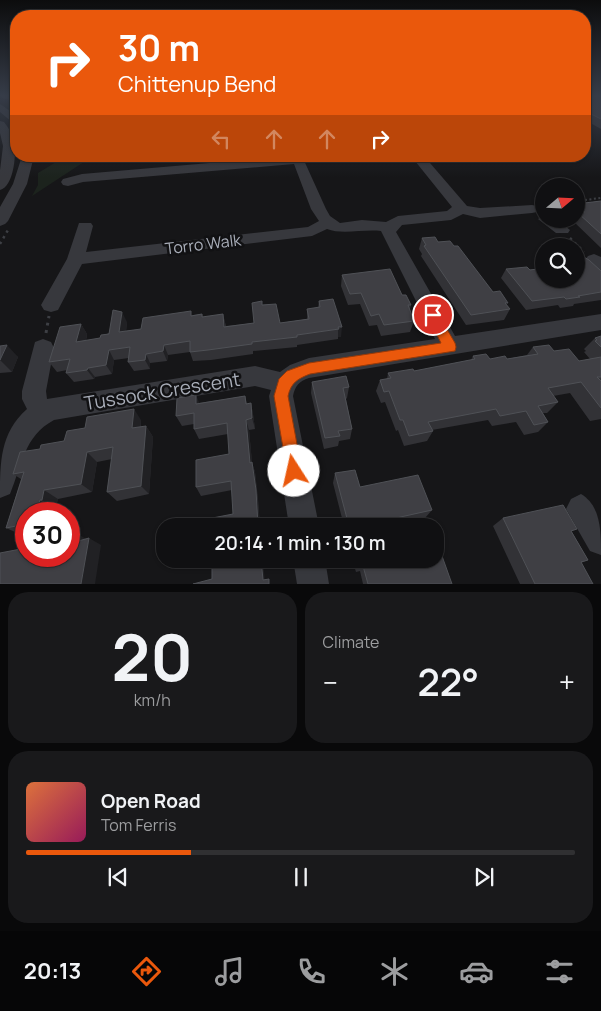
<!DOCTYPE html>
<html lang="en">
<head>
<meta charset="utf-8">
<style>
  :root { --surface:#101012; --page:#19191b; --text:#f1f3f6; --muted:#9c9d9f; --line:#303032; --accent:#ea580c }
  body { margin:0; font-family:Manrope,sans-serif; background:var(--page); color:var(--text); height:100vh; display:flex; flex-direction:column; font-size:19px; white-space:nowrap }
  * { box-sizing:border-box; margin:0 }
  p { font-size:16px; color:var(--muted) }
  .icon { flex:none; width:28px; height:28px; fill:none; stroke:currentColor; stroke-width:2; stroke-linecap:round; stroke-linejoin:round }
  .map { position:relative; height:584px; overflow:hidden }
  .side { display:flex; flex-direction:column; gap:8px; padding:8px; background:#09090a; flex:1 }
  .side>* { flex:none }
  .top-card { position:absolute; left:10px; top:10px; width:581px; height:152px; border-radius:20px; box-shadow:0 1px 4px #0004,0 0 0 1px var(--line); background:#ea580c; color:#fff; overflow:hidden }
  .needle { width:32px; rotate:71deg }
  .buttons { position:absolute; left:535px; top:178px; display:grid; gap:10px }
  .buttons a { display:grid; place-items:center; width:50px; height:50px; border-radius:50%; background:var(--surface); box-shadow:0 1px 4px #0004,0 0 0 1px var(--line); font-size:25px }
  .speed { position:absolute; left:15px; top:502px; display:flex; gap:10px; font-size:25px; font-weight:700; text-align:center }
  .speed>* { display:grid; place-content:center; width:65px; height:65px; border-radius:50%; background:var(--surface); box-shadow:0 1px 4px #0004,0 0 0 1px var(--line); line-height:1 }
  .speed .limit { border:8px solid #d22; background:#fff; color:#111 }
  .pin { position:absolute; display:grid; place-items:center; width:42px; height:42px; color:#fff; margin:-21px; border:2px solid #fff; border-radius:50%; box-shadow:0 1px 5px #0007 }
  .me { position:absolute; width:55px; margin:-28px; rotate:350deg; stroke-linejoin:round; filter:drop-shadow(0 0 4px #0008) }
  .turn { display:flex; align-items:center; gap:18px; height:105px; padding:0 25px; font-size:22px }
  .turn .icon { width:65px; height:65px; stroke-width:2.5 }
  .turn b { display:block; font-size:35px; line-height:42px }
  .lanes { display:flex; align-items:center; height:48px; padding:0 25px; background:#0003; justify-content:center; gap:25px; direction:ltr }
  .lanes .off { opacity:.35 }
  .big { font-size:38px; font-weight:600; line-height:1.1 }
  .side .tile { flex:1; display:flex; flex-direction:column; justify-content:center; gap:8px; min-width:0; padding:0 18px; border-radius:20px; background:var(--page) }
  .side .dial { align-items:center; gap:0 }
  .dial b { font-size:65px; line-height:1 }
  .song { display:flex; align-items:center; gap:15px }
  .cover { width:60px; height:60px; border-radius:8px; background:linear-gradient(135deg,hsl(20 70% 55%),hsl(330 70% 35%)) }
  .played { height:5px; border-radius:2px; background:linear-gradient(90deg,var(--accent) 30%,var(--line) 30%) }
  .keys { display:flex; justify-content:space-around; direction:ltr }
  .heat { display:flex; justify-content:space-between; align-items:center; font-size:28px; direction:ltr }
  .side .tiles { flex:1; display:grid; gap:8px; grid-template-columns:1fr 1fr }
  .tile:last-child { grid-column:span 2 }
  .trip { position:absolute; left:156px; top:518px; width:288px; height:50px; border-radius:20px; background:var(--surface); box-shadow:0 1px 4px #0004,0 0 0 1px var(--line); font-weight:600; line-height:50px; text-align:center }
  .tab-bar { display:flex; height:80px; justify-content:space-around; align-items:center; background:#060607; color:var(--muted) }
  .tab-bar .icon { width:35px; height:35px }
  .tab-bar .current { color:var(--accent) }
  .tab-bar b { font-size:22px; color:var(--text) }
  .map>svg:first-child { display:block }
</style>
</head>
<body>
<div class="map">
<svg width="601" height="584" viewBox="0 0 601 584">
  <rect width="100%" height="100%" fill="#161618"/>
  <!-- green -->
  <polygon fill="#1c231d" points="66,156 93,156 32,196 38,185 38,173"/>
  <g fill="none" stroke-linecap="round" stroke-linejoin="round">
    <!-- path-far2 -->
    <polyline stroke="#3d3f44" stroke-width="2" stroke-dasharray="2 2.5" stroke-linecap="butt" points="576,201 601,198"/>
    <!-- path-far1 -->
    <g stroke="#3d3f44" stroke-width="2.5" stroke-dasharray="2.5 4" stroke-linecap="butt">
      <polyline points="570,238 584,252"/>
      <polyline points="0,244 8,230"/>
    </g>
    <!-- path -->
    <polyline stroke="#3d3f44" stroke-width="3" stroke-dasharray="3 4.5" stroke-linecap="butt" points="46,333 49,316"/>
    <!-- minor -->
    <g fill="#37383d" fill-rule="evenodd">
      <polygon points="0,96 16,96 16,101 2,98"/>
      <polygon points="0,104 16,115 16,123 12,122 0,112"/>
      <path d="M0 121 4 122C8 127 12 133 14 139 17 152 14 187 0 190V170L3 146 0 133Z"/>
      <polygon points="22,156 34,156 27,184 8,221 5,224 0,226 0,207 13,184"/>
      <path d="M290 156H302L326 209 330 216 340 223 362 220 386 222 398 216 447 211 452 207 411 156H424L467 206 480 208 532 205 537 206 539 209 537 212 532 213 480 218 463 214 451 220 402 225 396 232 455 336 601 314V330L309 378C299 381 295 386 293 396L319 526H289L269 396 271 390 255 386 54 420C24 436 22 465 10 494L0 498C0 462 0 433 27 409L22 399V391L35 342 43 339 51 342 54 348 46 391 47 399 255 366 280 372 290 365 309 358 435 339 381 231C363 229 342 235 327 229L312 236 82 264 58 310 51 312 44 310 41 305 67 259 79 223H91L93 226 86 252 308 227 319 221 311 209 294 164 83 182 68 186 63 185 61 182 63 179 82 174Z"/>
      <polygon points="544,215 544,219 556,219 570,230 568,233 556,233 538,219"/>
      <polygon points="594,254 601,257 601,274 595,272 585,260 588,256"/>
      <path d="M581 494C601 506 601 531 601 555L590 551 566 509 571 499Z"/>
      <polygon points="293,559 325,559 329,584 297,584"/>
    </g>
  </g>
  <!-- wall -->
  <g fill="#323236">
    <polygon points="585,96 601,96 601,129 585,120"/>
    <polygon points="601,201 601,248 573,221 574,219 576,219 576,204"/>
    <polygon points="422,238 454,246 493,292 507,305 510,309 504,320 466,325 421,256 422,254 419,249"/>
    <polygon points="506,269 601,271 601,300 574,304 573,306 560,308 558,305 526,310 501,278"/>
    <polygon points="342,275 402,295 411,305 410,309 414,321 410,332 381,336 377,325 369,326 360,304 348,305 341,286"/>
    <polygon points="333,299 341,337 338,337 338,339 297,345 297,347 253,351 253,354 211,360 193,361 190,352 168,355 167,361 150,363 150,369 134,371 128,362 129,358 114,360 112,374 95,377 94,379 74,382 66,373 67,370 57,372 49,362 81,324 87,334 86,341 100,338 127,322 126,331 141,329 193,315 202,314 203,317 223,314 226,326 254,323 262,305 280,323 307,319 307,309 318,308 319,301"/>
    <polygon points="601,336 601,419 590,421 570,393 553,396 558,402 547,413 543,413 548,422 538,432 524,435 516,422 492,426 488,420 432,430 433,431 427,441 404,446 398,430 396,431 385,402 381,403 376,391 380,380 387,379 388,373 414,371 471,360 473,356 490,359 507,359 527,355 533,347 554,351 579,361 590,359 584,352 586,351 584,349 595,338"/>
    <polygon points="0,346 18,357 12,372 0,373"/>
    <polygon points="312,382 349,387 347,398 346,399 352,429 350,439 339,441 338,446 324,449 311,393"/>
    <polygon points="245,396 247,404 251,403 253,414 255,429 249,430 252,463 255,472 258,499 260,526 197,526 233,514 232,490 201,496 196,487 229,454 228,434 199,439 194,429 194,424 182,426 176,416 199,403"/>
    <polygon points="141,420 141,427 146,426 153,437 149,494 117,501 107,492 112,459 97,462 92,492 58,499 55,509 26,514 26,534 22,535 6,528 21,479 13,474 40,449"/>
    <polygon points="335,473 360,487 432,510 425,518 389,526 344,526 333,483"/>
    <polygon points="503,518 572,532 588,560 581,563 593,584 520,584 493,526"/>
    <polygon points="352,559 399,559 401,565 452,584 363,584 360,571 356,572"/>
  </g>
  <!-- shaded-wall -->
  <g fill="#212124">
    <polygon points="42,156 63,156 63,157 45,162"/>
    <polygon points="122,312 127,322 125,342 119,332"/>
    <polygon points="223,314 225,324 226,337 224,327"/>
    <polygon points="81,324 87,334 83,352 76,342"/>
    <polygon points="338,327 342,327 341,337 338,337"/>
    <polygon points="7,345 18,357 12,372 0,360"/>
    <polygon points="164,345 168,355 167,361 163,351"/>
    <polygon points="109,350 114,360 112,374 106,365"/>
    <polygon points="146,354 150,363 150,369 145,360"/>
    <polygon points="88,368 95,377 94,379 87,370"/>
    <polygon points="196,395 201,407 196,404"/>
    <polygon points="251,403 253,414 255,429 252,418"/>
    <polygon points="134,409 141,420 140,439 132,428"/>
    <polygon points="246,420 249,430 253,472 250,463"/>
    <polygon points="146,426 153,437 149,494 141,486"/>
    <polygon points="87,452 97,462 92,492 81,484"/>
    <polygon points="252,462 255,472 260,526 258,526"/>
    <polygon points="44,490 58,499 55,509 42,500"/>
    <polygon points="40,500 53,509 52,514 36,514"/>
    <polygon points="76,533 88,540 75,542"/>
    <polygon points="89,538 101,545 95,584 81,584"/>
    <polygon points="261,559 263,559 265,584 263,580"/>
  </g>
  <!-- building -->
  <g fill="#3f3f44" stroke="#4f5156">
    <polygon points="585,96 601,96 601,119 585,111"/>
    <polygon points="601,201 601,234 578,213 585,212 576,204"/>
    <polygon points="435,237 438,242 450,241 454,246 458,246 493,292 500,291 508,303 505,303 510,309 471,315 424,246 426,245 422,238"/>
    <polygon points="582,256 589,260 601,271 601,292 578,296 580,297 566,299 564,297 532,301 506,269 527,267 530,270 544,268 544,279 576,279 576,257"/>
    <polygon points="390,269 402,295 406,295 411,305 408,305 414,321 384,325 379,314 371,316 361,293 350,294 342,275"/>
    <polygon points="333,299 342,327 338,327 339,329 297,335 297,337 252,342 252,344 208,350 190,352 190,341 164,345 163,351 146,354 145,360 128,362 130,347 109,350 106,365 88,368 87,370 66,373 70,359 49,362 60,327 81,324 76,342 100,338 101,335 109,334 113,310 122,312 119,332 141,329 143,318 191,311 191,316 202,314 202,317 223,314 224,327 254,323 252,303 262,301 262,305 276,304 280,323 309,319 307,309 320,307 319,301"/>
    <polygon points="601,336 601,347 595,341 597,340 595,338"/>
    <polygon points="7,345 0,360 0,346"/>
    <polygon points="549,345 554,351 569,349 579,361 601,357 601,377 597,377 601,381 601,408 581,382 548,388 558,402 538,406 548,422 534,425 526,411 500,416 496,409 428,422 433,431 409,436 403,420 400,420 389,391 384,392 380,380 391,378 388,373 413,369 414,371 475,359 473,356 486,354 490,359 505,356 507,359 538,354 533,347"/>
    <polygon points="346,376 349,387 343,388 352,429 338,431 340,436 325,438 312,382"/>
    <polygon points="196,395 196,404 245,396 246,404 251,403 252,418 246,420 250,463 252,462 256,490 258,526 197,526 197,521 233,514 231,481 196,487 196,460 229,454 227,423 194,429 194,413 176,416 177,398"/>
    <polygon points="134,409 132,428 146,426 141,486 107,492 113,447 87,452 81,484 44,490 42,500 40,500 36,514 26,514 26,524 6,528 24,472 13,474 20,452 40,449 41,445 64,441 67,431 85,428 87,417"/>
    <polygon points="355,470 360,487 418,475 432,510 387,520 389,526 349,526 335,473"/>
    <polygon points="563,505 577,529 571,531 588,560 581,562 593,584 535,584 503,518"/>
    <polygon points="76,533 75,542 89,538 81,584 0,584 0,553 26,548 26,556 69,556 69,535"/>
    <polygon points="442,556 452,584 368,584 363,566 359,567 357,559 399,559 401,565 430,559 435,559 435,558"/>
    <polygon points="212,559 261,559 263,580 269,579 269,584 193,584 212,579"/>
  </g>
  <!-- sky -->
  <linearGradient id="sky" x2="0" y2="1"><stop stop-color="#0c0c0d"/><stop offset="0.54" stop-color="#363c48"/><stop offset="1" stop-color="#363c48" stop-opacity="0"/></linearGradient>
  <rect width="601" height="177" fill="url(#sky)"/>
  <!-- route -->
  <path fill="#ea580c" stroke="#983908" d="M433 311 437 312 455 343 456 347 455 351 310 374C297 379 291 383 288 396L302 471 300 476 294 479 288 476 274 396 279 379 287 371 309 363 441 343 427 315 429 312Z"/>
  <g text-anchor="middle" dominant-baseline="central" stroke-width="5" stroke-linejoin="round" paint-order="stroke">
    <!-- street labels -->
    <g font-size="16" fill="#a8adb8" stroke="#111113">
      <text transform="translate(203 244) rotate(-7)">Torro Walk</text>
    </g>
    <!-- near-street labels -->
    <g font-size="19" fill="#a8adb8" stroke="#111113">
      <text transform="translate(162 391) rotate(-9)">Tussock Crescent</text>
    </g>
  </g>
</svg>
<div class="buttons">
<a><svg class="needle" viewBox="-14 -14 28 28"><path d="M0-13l5 13h-10z" fill="#e53935"/><path d="M0 13l5-13h-10z" fill="#9c9d9f"/></svg></a>
<a><svg class="icon" aria-label="search" viewBox="0 0 24 24"><circle cx="10" cy="10" r="6"/><path d="M15 15l6 6"/></svg></a>
</div>
<div class="speed"><div class="limit">30</div></div>
<div class="pin" style="left:433px;top:315px;background:#d93025"><svg class="icon" aria-label="arrive" viewBox="0 0 24 24"><path d="M6 21V4h12l-3 4 3 4H6"/></svg></div>
<svg class="me" style="left:294px;top:471px" viewBox="-20 -20 40 40"><circle r="19" fill="#fff"/><path d="M0-13L10 11 0 6-10 11z" fill="#ea580c"/></svg>
<div class="trip">20:14 · 1 min · 130 m</div>
<div class="top-card">
<div class="turn"><svg class="icon" aria-label="right" viewBox="0 0 24 24"><path d="M7 20v-9h11M14 6l5 5-5 5"/></svg><div><b>30 m</b>Chittenup Bend</div></div>
<div class="lanes"><svg class="icon off" aria-label="left" viewBox="0 0 24 24"><path d="M17 20v-9H6M10 6l-5 5 5 5"/></svg><svg class="icon off" aria-label="ahead" viewBox="0 0 24 24"><path d="M12 20V5M6 11l6-6 6 6"/></svg><svg class="icon off" aria-label="ahead" viewBox="0 0 24 24"><path d="M12 20V5M6 11l6-6 6 6"/></svg><svg class="icon" aria-label="right" viewBox="0 0 24 24"><path d="M7 20v-9h11M14 6l5 5-5 5"/></svg></div>
</div>
</div>
<section class="side">
<div class="tiles">
<div class="tile dial"><b>20</b><p>km/h</p></div>
<div class="tile"><p>Climate</p>
<div class="heat"><a>−</a><b class="big">22°</b><a>+</a></div>
</div>
<div class="tile">
<div class="song"><i class="cover"></i><div><b>Open Road</b><p>Tom Ferris</p></div></div>
<div class="played"></div>
<div class="keys"><svg class="icon" aria-label="previous" viewBox="0 0 24 24"><path d="M18 5L8 12l10 7zM5 5v14"/></svg><svg class="icon" aria-label="pause" viewBox="0 0 24 24"><path d="M8 5v14M16 5v14"/></svg><svg class="icon" aria-label="next" viewBox="0 0 24 24"><path d="M6 5l10 7-10 7zM19 5v14"/></svg></div>
</div>
</div>
</section>
<nav class="tab-bar">
<b>20:13</b>
<svg class="icon current" aria-label="directions" viewBox="0 0 24 24"><path d="M12 3l9 9-9 9-9-9zM9 14v-3h6M13 9l2 2-2 2"/></svg>
<svg class="icon" aria-label="music" viewBox="0 0 24 24"><path d="M9 18V5l10-2v13"/><circle cx="6" cy="18" r="3"/><circle cx="16" cy="16" r="3"/></svg>
<svg class="icon" aria-label="phone" viewBox="0 0 24 24"><path d="M5 4h4l2 5-3 2q2 4 5 5l2-3 5 2v4C11 20 4 13 5 4z"/></svg>
<svg class="icon" aria-label="climate" viewBox="0 0 24 24"><path d="M12 3v18M4 7l16 10M4 17L20 7"/></svg>
<svg class="icon" aria-label="car" viewBox="0 0 24 24"><path d="M5 17H2v-5l4-1 3-4h7l3 4 3 1v5h-3M9 17h6M6 11h13"/><circle cx="7" cy="17" r="2"/><circle cx="17" cy="17" r="2"/></svg>
<svg class="icon" aria-label="filters" viewBox="0 0 24 24"><path d="M4 7h16M4 17h16"/><circle cx="9" cy="7" r="2"/><circle cx="15" cy="17" r="2"/></svg>
</nav>
</body>
</html>
